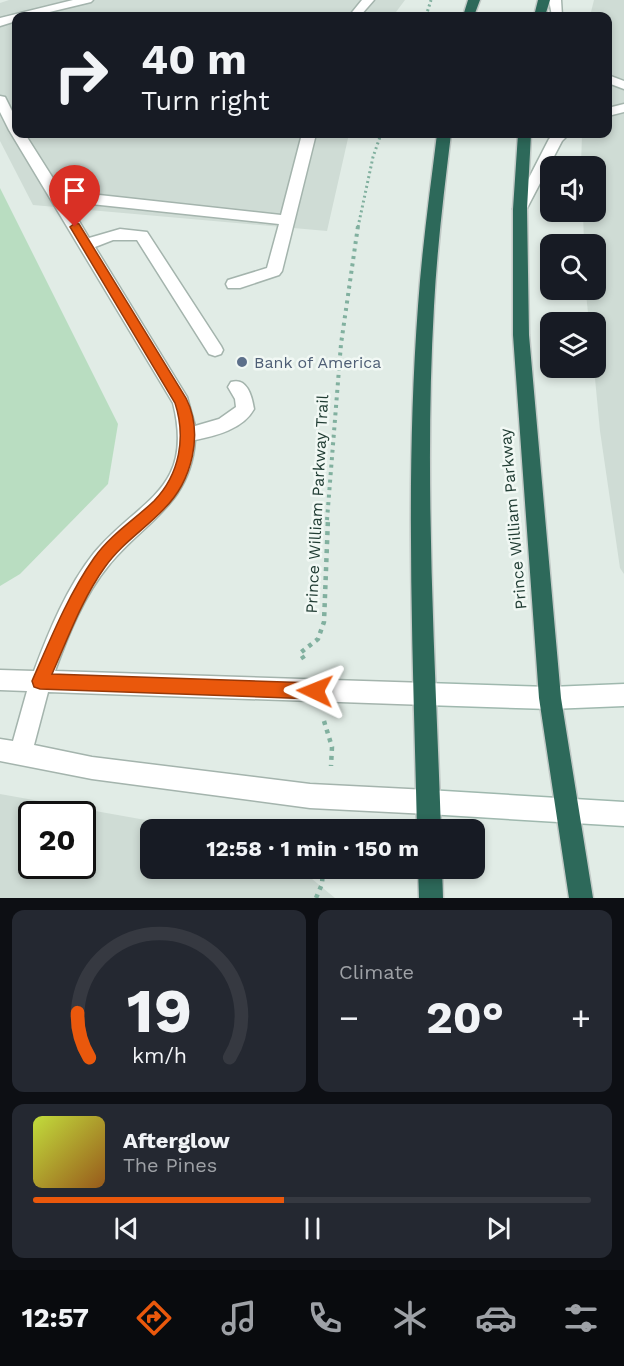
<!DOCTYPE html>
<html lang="en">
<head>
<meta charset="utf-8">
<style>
  :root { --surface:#171b24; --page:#242831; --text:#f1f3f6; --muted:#9ea1a6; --line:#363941; --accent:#ea580c }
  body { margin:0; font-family:"Work Sans",sans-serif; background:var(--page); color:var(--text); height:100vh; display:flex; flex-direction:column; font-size:22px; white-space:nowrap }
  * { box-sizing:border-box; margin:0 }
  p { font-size:20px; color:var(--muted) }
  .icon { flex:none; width:33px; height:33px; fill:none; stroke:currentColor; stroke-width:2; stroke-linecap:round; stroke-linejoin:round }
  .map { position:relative; height:898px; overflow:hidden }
  .sheet { display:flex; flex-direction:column; gap:12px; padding:12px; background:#0d0f14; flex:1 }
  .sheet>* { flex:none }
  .guide { position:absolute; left:12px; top:12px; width:600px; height:126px; border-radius:12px; box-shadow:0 3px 9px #0003; background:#171b24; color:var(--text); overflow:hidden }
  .fabs { position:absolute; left:540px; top:156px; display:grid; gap:12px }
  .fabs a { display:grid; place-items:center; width:66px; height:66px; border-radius:12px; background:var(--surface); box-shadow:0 3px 9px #0003; font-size:30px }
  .speed { position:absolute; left:18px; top:801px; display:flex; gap:12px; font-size:30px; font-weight:700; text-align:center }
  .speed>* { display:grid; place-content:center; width:78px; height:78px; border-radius:50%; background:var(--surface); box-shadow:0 3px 9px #0003; line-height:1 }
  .speed .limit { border:3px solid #111; border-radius:9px; background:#fff; color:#111 }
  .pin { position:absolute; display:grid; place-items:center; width:51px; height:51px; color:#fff; margin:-62px -26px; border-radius:50% 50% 50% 0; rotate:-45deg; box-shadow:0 0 6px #0007 }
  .pin .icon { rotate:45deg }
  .me { position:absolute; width:66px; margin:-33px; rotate:272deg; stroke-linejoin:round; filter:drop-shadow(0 0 4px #0008) }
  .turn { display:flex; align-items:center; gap:21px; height:126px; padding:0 30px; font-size:27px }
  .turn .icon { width:78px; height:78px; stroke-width:2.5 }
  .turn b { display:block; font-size:42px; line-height:51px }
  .big { font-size:45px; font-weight:700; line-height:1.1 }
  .sheet .widget { flex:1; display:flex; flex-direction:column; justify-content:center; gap:9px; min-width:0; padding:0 21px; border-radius:12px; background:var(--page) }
  .sheet .dial { align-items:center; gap:0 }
  .dial svg { height:156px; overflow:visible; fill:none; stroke:var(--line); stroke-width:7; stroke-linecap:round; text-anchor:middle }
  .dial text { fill:var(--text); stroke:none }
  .song { display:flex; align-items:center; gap:18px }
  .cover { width:72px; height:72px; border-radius:9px; background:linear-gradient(135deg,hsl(70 70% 55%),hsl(30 70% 35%)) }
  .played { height:6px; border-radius:3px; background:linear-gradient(90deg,var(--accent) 45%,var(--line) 45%) }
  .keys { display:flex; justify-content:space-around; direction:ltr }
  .heat { display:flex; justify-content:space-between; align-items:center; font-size:33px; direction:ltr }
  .sheet .tiles { flex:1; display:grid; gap:12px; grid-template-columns:1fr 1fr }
  .widget:last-child { grid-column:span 2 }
  .trip { position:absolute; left:140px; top:819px; width:345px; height:60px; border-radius:12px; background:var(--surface); box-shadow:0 3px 9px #0003; font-weight:700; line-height:60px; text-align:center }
  .menu { display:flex; height:96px; justify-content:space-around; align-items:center; background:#090b0e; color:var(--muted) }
  .menu .icon { width:42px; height:42px }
  .menu .current { color:var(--accent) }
  .menu b { font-size:27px; color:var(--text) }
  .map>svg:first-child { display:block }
</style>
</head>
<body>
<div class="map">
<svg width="624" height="898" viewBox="0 0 624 898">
  <rect width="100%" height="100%" fill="#e1ece6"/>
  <!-- built -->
  <g fill="#cfdcd5" fill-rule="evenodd">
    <polygon points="9,0 405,0 393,16 16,16 16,134 349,134 327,231 33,205 0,141 0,3"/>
    <polygon points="594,0 624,0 624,574 620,568 600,431 594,368 596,368 596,322 589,322 586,294 586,290 596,290 596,244 584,244 583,212 596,212 596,166 581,166 582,134 608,134 608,16 590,16"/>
    <path d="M0 794 196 829 150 830V868L300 869 335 898H0ZM32 814H82V866H32Z"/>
  </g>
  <!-- green -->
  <polygon fill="#b9ddc1" points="0,188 118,424 108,484 20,574 0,586"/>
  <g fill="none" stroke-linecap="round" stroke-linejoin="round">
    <defs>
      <g id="lane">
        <polygon points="73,0 93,0 91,2 33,16 16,16 16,21 0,26 0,18"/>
        <polygon points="362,0 374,0 360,16 349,16"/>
        <polygon points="549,0 561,0 562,16 552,16"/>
        <polygon points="608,75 624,81 624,89 608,83"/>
        <path d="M0 96 5 97 16 119V134H25L68 202 90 194 281 215 302 134H316L282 271 279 275 240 288H228L226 284 228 280 267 268 279 224 91 204 73 211 89 238 120 229 147 232 221 346 223 350 221 354 215 356 209 354 137 240H113L95 247 187 397 195 426 219 419 236 407 235 399 228 387 231 382C247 377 252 396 254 409 243 429 216 436 195 440 191 504 144 522 109 565 84 595 68 635 55 671L426 683 434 687 437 694 434 701 426 705 48 692 34 745 92 757 310 784 428 790 436 794 440 802 436 810 428 814 310 808 92 779 0 761V739L13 741 27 691 0 690V670L34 671C49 631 67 587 94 553 139 499 195 491 173 403L9 130 0 112Z"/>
        <polygon points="624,104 624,112 608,116 608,108"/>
        <polygon points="554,134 569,134 562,141 525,212 515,212 513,209 549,139"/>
      </g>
      <g id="secondary">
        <polygon points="426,683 550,687 624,684 624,706 550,709 426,705 418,701 415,694 418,687"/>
        <polygon points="428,790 624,802 624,826 428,814 420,810 416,802 420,794"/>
      </g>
      <g id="highway">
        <polygon points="468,0 480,0 474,16 463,16"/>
        <polygon points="538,0 550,0 545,16 534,16"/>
        <path d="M437 134H451C444 191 437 249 434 306 424 480 435 655 441 830H417C413 655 405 480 418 306 422 248 430 191 437 134Z"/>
        <polygon points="518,134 531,134 527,209 529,335 561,698 593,898 569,898 539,698 513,335 513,209"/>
        <polygon points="418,868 442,868 443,898 419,898"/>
      </g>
    </defs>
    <!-- lane casing -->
    <use href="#lane" stroke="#a4b4ad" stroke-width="3"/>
    <!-- secondary casing -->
    <use href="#secondary" stroke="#9fb8ae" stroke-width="3"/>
    <!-- highway casing -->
    <use href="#highway" stroke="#c1c9c6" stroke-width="3"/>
    <!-- path-far2 -->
    <g stroke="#81b09f" stroke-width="3" stroke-dasharray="2 3" stroke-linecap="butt">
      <polyline points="426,16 431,0"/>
      <polyline points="358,227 373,157 381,134"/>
    </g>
    <!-- path-far1 -->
    <polyline stroke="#81b09f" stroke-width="4" stroke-dasharray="3 4.5" stroke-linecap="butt" points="327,520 341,344 358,226"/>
    <!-- path -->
    <g stroke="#81b09f" stroke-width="4.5" stroke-dasharray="4 5" stroke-linecap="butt">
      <polyline points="304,659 300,653 318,639 324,622 328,518"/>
      <polyline points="324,721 332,747 331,766"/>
      <polyline points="316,898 322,884 323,868"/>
    </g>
    <!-- lane -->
    <use href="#lane" fill="#fff" fill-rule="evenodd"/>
    <!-- secondary -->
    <use href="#secondary" fill="#fff" fill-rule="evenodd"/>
    <!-- highway -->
    <use href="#highway" fill="#2d695a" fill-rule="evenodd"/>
  </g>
  <!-- route -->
  <path fill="#ea580c" stroke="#983908" stroke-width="1.5" d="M75 223 79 224 186 398C204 434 192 481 164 509 145 529 121 544 105 567 82 599 68 638 52 674L315 683 320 685 323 691 320 696 315 699 40 689 34 687 32 681C50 640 68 595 94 558 110 535 134 520 154 501 180 474 186 437 175 403L70 227Z"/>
  <!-- markers -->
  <circle fill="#5c6f8a" stroke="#f1f8f4" stroke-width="2" cx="242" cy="362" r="6"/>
  <g text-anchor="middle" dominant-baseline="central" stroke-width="5" stroke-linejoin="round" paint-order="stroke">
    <!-- service labels -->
    <g font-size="16" fill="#4e5e75" stroke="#f1f8f4" text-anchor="start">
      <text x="254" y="362">Bank of America</text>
    </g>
    <!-- street labels -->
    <g font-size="16" fill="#213d34" stroke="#f1f8f4">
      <text transform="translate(317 504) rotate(-87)">Prince William Parkway Trail</text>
      <text transform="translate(513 519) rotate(-95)">Prince William Parkway</text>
    </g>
  </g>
</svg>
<div class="fabs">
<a><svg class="icon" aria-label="sound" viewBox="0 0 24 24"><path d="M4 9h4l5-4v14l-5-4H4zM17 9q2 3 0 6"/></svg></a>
<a><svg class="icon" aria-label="search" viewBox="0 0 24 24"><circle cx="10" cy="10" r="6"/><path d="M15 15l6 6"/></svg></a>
<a><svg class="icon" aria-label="layers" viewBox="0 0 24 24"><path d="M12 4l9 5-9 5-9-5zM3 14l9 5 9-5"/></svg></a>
</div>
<div class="speed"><div class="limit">20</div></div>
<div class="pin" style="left:75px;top:227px;background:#d93025"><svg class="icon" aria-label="arrive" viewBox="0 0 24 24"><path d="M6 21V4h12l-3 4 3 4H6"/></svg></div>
<svg class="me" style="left:315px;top:691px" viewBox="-20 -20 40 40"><path d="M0-17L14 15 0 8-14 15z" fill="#ea580c" stroke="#fff" stroke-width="4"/></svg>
<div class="trip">12:58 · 1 min · 150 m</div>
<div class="guide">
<div class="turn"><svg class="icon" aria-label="right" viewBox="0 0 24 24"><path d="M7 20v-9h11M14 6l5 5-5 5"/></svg><div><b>40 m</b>Turn right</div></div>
</div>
</div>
<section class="sheet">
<div class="tiles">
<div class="widget dial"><svg viewBox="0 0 100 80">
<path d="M14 69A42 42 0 1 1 86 69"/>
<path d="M14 69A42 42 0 0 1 8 46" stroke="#ea580c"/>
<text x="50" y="56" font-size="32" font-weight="700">19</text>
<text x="50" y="72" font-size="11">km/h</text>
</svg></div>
<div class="widget"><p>Climate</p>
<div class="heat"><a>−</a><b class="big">20°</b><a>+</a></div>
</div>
<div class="widget">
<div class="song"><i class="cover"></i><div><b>Afterglow</b><p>The Pines</p></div></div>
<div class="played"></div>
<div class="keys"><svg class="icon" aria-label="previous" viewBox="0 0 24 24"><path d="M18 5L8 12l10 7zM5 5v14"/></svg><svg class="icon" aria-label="pause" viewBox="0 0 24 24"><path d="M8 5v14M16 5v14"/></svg><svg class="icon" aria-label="next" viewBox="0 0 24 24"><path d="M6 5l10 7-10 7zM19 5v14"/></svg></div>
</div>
</div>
</section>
<nav class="menu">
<b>12:57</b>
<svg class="icon current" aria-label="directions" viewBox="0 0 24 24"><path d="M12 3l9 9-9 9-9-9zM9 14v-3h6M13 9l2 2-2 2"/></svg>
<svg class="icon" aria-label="music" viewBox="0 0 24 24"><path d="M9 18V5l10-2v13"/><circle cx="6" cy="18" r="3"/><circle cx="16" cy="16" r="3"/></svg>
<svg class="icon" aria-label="phone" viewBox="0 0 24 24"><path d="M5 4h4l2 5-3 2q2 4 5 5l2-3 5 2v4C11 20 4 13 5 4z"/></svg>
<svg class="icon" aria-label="climate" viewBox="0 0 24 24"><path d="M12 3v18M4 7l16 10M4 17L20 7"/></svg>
<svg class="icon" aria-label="car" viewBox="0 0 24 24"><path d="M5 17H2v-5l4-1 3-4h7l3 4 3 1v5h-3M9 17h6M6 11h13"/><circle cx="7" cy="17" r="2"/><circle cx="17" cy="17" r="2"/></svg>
<svg class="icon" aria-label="filters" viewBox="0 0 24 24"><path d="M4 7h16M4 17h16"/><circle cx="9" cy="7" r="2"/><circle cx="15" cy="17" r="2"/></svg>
</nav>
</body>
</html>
